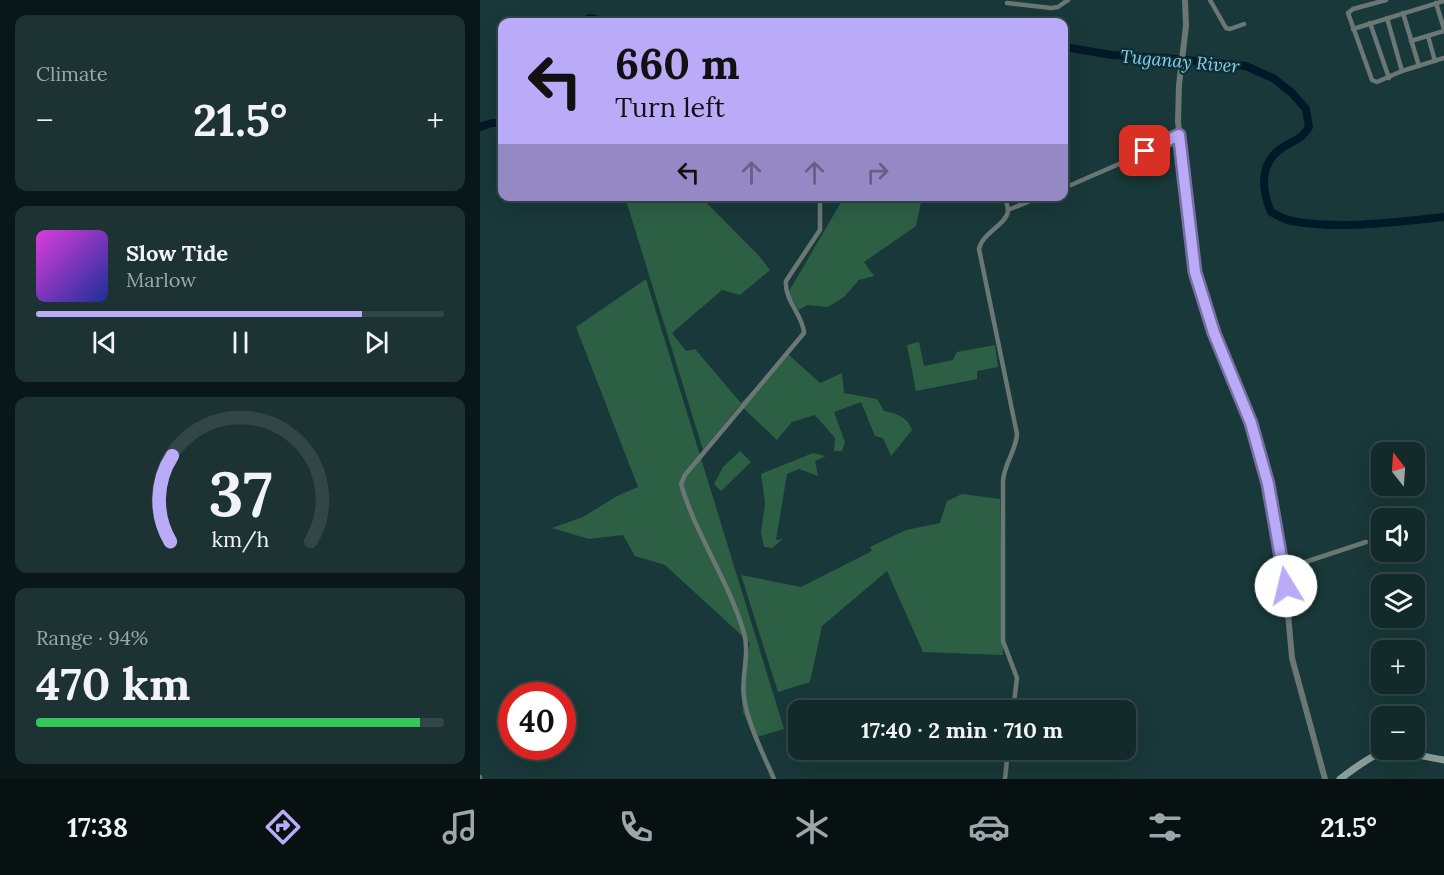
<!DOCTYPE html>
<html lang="en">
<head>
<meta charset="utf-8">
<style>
  :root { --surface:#132a2b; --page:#1c3233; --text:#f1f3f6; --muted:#9da7a9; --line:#324647; --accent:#b9abf7 }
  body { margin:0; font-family:Lora,serif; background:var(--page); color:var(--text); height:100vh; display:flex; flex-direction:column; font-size:22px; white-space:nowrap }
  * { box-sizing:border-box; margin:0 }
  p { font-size:20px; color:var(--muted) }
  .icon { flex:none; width:33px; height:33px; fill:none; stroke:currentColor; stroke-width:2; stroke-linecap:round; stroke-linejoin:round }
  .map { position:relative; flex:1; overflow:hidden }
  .details { display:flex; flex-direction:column; gap:15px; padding:15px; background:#0a1718; width:480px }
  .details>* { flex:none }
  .banner { position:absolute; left:18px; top:18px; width:570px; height:183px; border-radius:12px; box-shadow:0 6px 24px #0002,0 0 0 2px var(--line); background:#b9abf7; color:#111; overflow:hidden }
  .needle { width:39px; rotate:343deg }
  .controls { position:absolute; left:891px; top:442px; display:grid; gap:12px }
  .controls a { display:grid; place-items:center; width:54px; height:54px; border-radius:12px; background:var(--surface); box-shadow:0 6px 24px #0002,0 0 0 2px var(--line); font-size:30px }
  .speed { position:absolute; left:18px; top:682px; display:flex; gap:12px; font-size:30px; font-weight:700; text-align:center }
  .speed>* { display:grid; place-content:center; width:78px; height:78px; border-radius:50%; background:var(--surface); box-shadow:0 6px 24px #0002,0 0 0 2px var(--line); line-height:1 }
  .speed .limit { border:9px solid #d22; background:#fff; color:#111 }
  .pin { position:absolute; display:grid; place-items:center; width:51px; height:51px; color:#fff; margin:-26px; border-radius:12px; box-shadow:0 3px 9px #0006 }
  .me { position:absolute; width:66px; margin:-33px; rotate:351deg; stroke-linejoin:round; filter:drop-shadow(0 0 4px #0008) }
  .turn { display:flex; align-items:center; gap:21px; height:126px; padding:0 18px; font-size:27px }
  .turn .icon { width:78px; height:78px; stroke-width:2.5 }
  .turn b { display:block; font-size:42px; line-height:51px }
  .lanes { display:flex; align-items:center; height:57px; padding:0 18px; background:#0003; justify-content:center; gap:30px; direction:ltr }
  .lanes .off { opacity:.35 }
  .big { font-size:45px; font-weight:700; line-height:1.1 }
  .details .tile { flex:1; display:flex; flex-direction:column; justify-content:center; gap:9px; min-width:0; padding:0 21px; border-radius:12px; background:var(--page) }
  .details .dial { align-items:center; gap:0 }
  .dial svg { height:156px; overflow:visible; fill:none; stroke:var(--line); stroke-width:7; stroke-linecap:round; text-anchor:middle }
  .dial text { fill:var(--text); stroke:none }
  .song { display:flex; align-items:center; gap:18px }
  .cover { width:72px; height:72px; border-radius:9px; background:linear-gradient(135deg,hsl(300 70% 55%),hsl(230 70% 35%)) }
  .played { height:6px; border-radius:3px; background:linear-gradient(90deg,var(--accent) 80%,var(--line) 80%) }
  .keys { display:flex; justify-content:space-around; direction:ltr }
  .heat { display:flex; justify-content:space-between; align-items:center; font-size:33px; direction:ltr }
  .charge { height:9px; border-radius:4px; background:linear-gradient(90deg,#34c759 94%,var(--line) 0) }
  .trip { position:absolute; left:308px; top:700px; width:348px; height:60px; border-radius:12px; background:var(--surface); box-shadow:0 6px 24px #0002,0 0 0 2px var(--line); font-weight:700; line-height:60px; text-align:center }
  .tab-bar { display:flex; height:96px; justify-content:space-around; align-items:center; background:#081111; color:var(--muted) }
  .tab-bar .icon { width:42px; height:42px }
  .tab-bar .selected { color:var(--accent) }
  .tab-bar b { font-size:27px; color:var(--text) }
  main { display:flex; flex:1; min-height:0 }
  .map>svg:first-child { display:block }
</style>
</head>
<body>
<main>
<section class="details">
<div class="tile"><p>Climate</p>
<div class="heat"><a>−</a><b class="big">21.5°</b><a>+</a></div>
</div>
<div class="tile">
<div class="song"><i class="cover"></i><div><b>Slow Tide</b><p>Marlow</p></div></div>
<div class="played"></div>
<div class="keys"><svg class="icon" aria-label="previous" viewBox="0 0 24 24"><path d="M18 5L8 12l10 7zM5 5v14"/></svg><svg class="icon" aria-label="pause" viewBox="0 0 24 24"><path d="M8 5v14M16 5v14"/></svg><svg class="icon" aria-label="next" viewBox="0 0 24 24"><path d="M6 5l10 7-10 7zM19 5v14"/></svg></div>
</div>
<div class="tile dial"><svg viewBox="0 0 100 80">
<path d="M14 69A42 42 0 1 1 86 69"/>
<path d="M14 69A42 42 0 0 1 15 25" stroke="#b9abf7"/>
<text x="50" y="56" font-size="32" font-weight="700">37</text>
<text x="50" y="72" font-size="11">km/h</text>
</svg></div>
<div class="tile"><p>Range · 94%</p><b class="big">470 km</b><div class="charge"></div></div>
</section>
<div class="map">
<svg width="964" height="779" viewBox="0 0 964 779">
  <rect width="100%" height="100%" fill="#193839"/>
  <!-- green -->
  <g fill="#2d5f45">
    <path d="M145 197H221L279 256 290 270 260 295 242 290 192 333 206 351 215 349 261 403 308 354 340 383 362 373 364 393 397 399 404 411C417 414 427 416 432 430L411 456 403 438 395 436 381 402 354 412 365 442 362 451H354L355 438 335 415 312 422 297 440 260 405 223 450Z"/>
    <polygon points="364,197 442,197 436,226 384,262 394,276 379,280 364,297 348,307 327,305 319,310 308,293"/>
    <polygon points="166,279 304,729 274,738 263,712 261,690 270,643 185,565 155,556 143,535 109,539 72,528 103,517 137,496 158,487 96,327"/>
    <polygon points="439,342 444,366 473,360 477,352 515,345 518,367 497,371 497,379 436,391 427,345"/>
    <polygon points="260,451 271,462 241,491 234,484 243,467"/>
    <polygon points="333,453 346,456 335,461 338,476 319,469 307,474 296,540 303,539 292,548 284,547 281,533 285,503 281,474"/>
    <polygon points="482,494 520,499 523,655 443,652 407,571 342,626 330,682 298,692 261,575 321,587 392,551 390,547 426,530 460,523 467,501"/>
  </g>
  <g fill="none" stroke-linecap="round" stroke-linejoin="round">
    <!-- river -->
    <g stroke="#001929" stroke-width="8">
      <polyline points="103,22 110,18 126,22"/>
      <path d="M584 47 632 55 685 58 766 66 793 78 812 93 826 109 829 127C820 142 812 140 799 150 779 166 782 191 791 212 797 215 805 220 812 221 858 230 917 222 964 217"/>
      <polyline points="0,127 12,123 22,123"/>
    </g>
    <!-- minor -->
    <g stroke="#6a7774" stroke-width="4.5">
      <polyline points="730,0 746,28 750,29 764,24"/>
      <polyline points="906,0 873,9 868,13 892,80 897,82 922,71 964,58"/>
      <polyline points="527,3 571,8 578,7 588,0"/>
      <polyline points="956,3 964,29"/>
      <polyline points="923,13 939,66"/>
      <polyline points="907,18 922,71"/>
      <polyline points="890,23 909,78"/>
      <polyline points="873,29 964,1"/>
      <polyline points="948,36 955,61"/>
      <polyline points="931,41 964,31"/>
      <polyline points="584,188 639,164 699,135"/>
      <path d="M525 196C526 201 528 207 528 211 527 224 502 233 499 249L537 434C536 451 524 464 523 481V641L537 678 533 711"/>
      <polyline points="528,210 562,196"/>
      <polyline points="804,569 886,542"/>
      <polyline points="0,777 0,779"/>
      <path d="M294 779C283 753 268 725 264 697 261 676 270 653 264 633 249 581 216 536 201 484L205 475 324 333C323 315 304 300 306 281L340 230V196"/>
      <polyline points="525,779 528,750"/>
    </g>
    <!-- tertiary -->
    <polyline stroke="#6a7774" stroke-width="6" points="705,0 706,26 699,85 698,122 715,272 734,333 768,413 788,484 804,569 812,658 845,779"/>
    <!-- secondary -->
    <path stroke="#899e98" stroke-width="7" d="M860 779C909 742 906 750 964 760"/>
  </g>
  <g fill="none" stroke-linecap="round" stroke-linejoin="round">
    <defs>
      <polyline id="route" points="665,151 699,135 715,272 734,333 771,423 788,484 806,586"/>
    </defs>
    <!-- route casing -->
    <use href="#route" stroke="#786fa1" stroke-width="15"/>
    <!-- route -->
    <use href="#route" stroke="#b9abf7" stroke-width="10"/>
  </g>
  <g text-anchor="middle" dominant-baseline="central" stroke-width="4.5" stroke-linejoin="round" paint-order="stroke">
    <!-- water labels -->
    <g font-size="18" font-style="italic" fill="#89cef6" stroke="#0e2e2f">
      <text transform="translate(700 61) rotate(5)">Tuganay River</text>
    </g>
  </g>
</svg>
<div class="controls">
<a><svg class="needle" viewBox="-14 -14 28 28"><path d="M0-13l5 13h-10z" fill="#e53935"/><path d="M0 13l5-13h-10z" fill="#9da7a9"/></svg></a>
<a><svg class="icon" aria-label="sound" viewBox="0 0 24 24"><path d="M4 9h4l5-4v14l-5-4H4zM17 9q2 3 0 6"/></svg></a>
<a><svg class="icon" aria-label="layers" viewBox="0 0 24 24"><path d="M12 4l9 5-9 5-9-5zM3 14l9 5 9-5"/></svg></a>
<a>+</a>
<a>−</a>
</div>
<div class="speed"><div class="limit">40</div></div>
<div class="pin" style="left:665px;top:151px;background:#d93025"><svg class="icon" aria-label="arrive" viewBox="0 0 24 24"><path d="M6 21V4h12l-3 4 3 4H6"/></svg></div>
<svg class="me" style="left:806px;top:586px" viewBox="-20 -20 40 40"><circle r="19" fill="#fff"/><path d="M0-13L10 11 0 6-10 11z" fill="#b9abf7"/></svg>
<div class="trip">17:40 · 2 min · 710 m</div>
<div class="banner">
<div class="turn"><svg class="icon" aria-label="left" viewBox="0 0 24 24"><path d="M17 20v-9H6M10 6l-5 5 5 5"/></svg><div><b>660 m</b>Turn left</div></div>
<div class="lanes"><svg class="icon" aria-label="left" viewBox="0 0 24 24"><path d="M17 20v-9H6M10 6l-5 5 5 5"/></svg><svg class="icon off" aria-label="ahead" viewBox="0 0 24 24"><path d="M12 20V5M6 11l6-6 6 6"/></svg><svg class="icon off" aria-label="ahead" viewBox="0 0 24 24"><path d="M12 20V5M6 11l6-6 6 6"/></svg><svg class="icon off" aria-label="right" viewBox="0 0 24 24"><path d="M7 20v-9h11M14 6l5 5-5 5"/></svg></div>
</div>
</div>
</main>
<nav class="tab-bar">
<b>17:38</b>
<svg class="icon selected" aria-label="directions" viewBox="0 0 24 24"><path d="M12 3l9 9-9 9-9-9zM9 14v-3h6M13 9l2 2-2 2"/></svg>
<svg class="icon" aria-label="music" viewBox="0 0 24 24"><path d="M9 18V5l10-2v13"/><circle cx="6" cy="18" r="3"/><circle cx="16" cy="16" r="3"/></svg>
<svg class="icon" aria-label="phone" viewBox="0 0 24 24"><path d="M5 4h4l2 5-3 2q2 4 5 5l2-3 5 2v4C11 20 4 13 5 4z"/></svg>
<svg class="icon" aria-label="climate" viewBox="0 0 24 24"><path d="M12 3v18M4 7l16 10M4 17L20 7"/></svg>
<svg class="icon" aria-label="car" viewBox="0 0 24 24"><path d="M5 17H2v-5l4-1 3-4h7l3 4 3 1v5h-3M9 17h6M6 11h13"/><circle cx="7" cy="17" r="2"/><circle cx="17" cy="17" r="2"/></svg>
<svg class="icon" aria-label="filters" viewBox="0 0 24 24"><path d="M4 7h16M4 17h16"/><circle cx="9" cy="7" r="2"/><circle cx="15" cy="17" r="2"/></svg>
<b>21.5°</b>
</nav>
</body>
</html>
